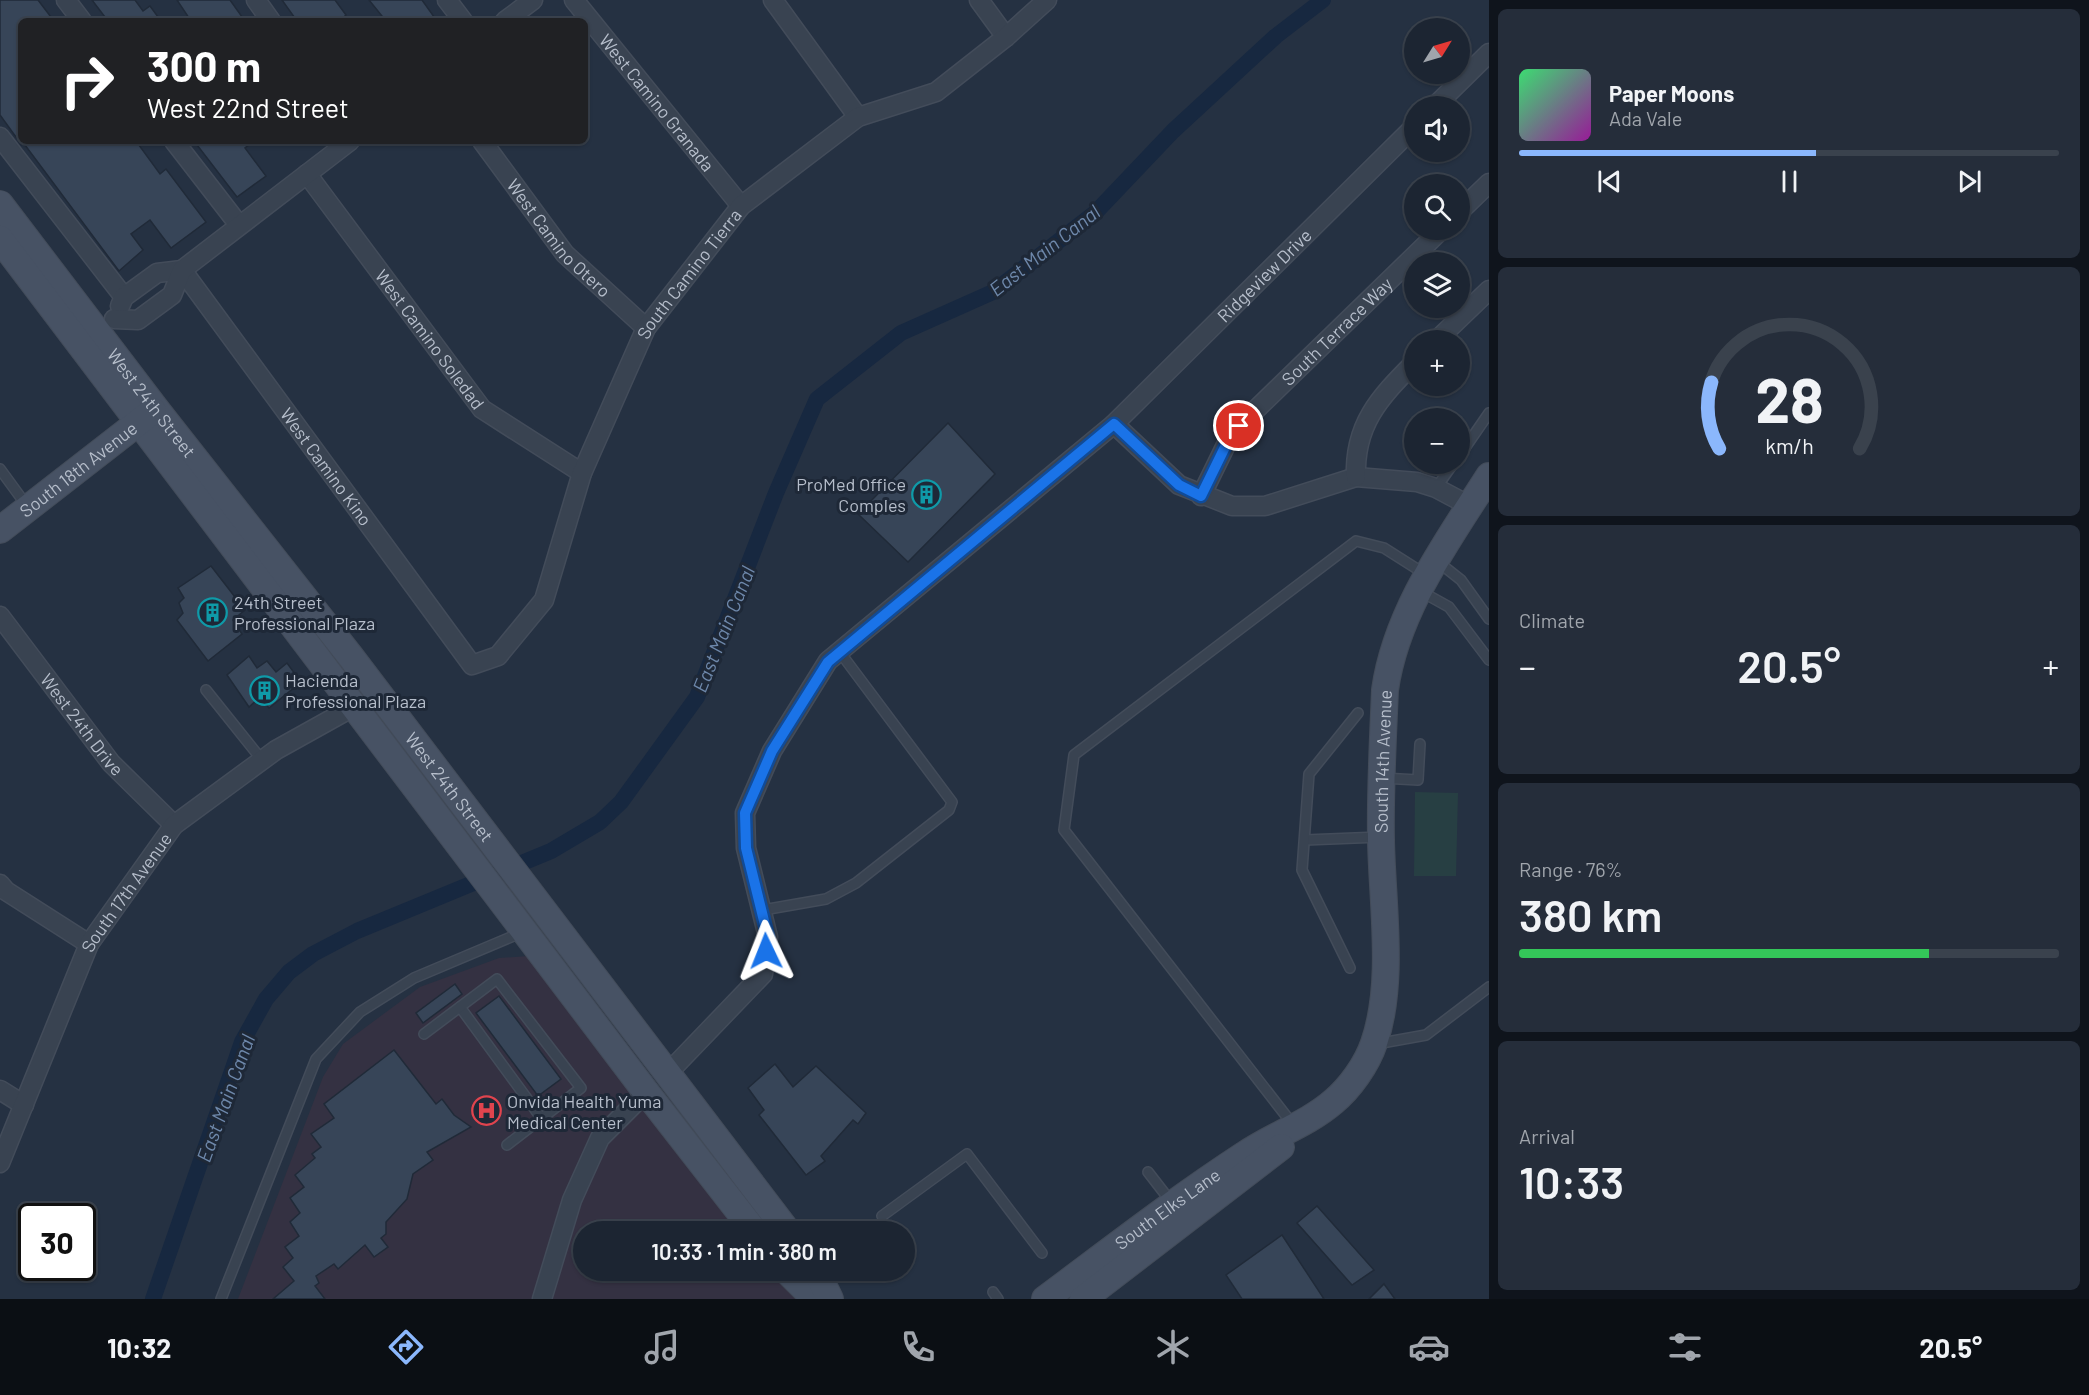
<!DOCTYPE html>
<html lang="en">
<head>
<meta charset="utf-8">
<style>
  :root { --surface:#1c2532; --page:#252d3a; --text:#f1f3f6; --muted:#a0a5ac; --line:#3a424d; --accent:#8bb7fc }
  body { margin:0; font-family:Barlow,sans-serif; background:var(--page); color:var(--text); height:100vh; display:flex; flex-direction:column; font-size:22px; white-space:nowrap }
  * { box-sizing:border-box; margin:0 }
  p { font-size:20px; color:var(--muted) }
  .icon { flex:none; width:33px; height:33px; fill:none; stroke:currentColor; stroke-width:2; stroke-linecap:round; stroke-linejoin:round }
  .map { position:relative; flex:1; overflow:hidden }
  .panel { display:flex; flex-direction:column; gap:9px; padding:9px; background:#0f141c; width:600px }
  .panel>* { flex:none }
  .hud { position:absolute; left:18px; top:18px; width:570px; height:126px; border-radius:9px; box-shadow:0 2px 4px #0004,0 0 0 2px var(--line); background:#202124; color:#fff; overflow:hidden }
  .needle { width:39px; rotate:53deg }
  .tools { position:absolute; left:1404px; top:18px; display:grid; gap:12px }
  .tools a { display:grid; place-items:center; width:66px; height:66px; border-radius:50%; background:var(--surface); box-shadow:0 2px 4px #0004,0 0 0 2px var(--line); font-size:30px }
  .speed { position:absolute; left:18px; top:1203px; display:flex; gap:12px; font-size:30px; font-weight:700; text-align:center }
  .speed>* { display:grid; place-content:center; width:78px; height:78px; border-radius:50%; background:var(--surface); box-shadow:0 2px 4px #0004,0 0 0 2px var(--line); line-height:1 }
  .speed .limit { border:3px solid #111; border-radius:9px; background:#fff; color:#111 }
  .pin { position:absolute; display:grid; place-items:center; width:51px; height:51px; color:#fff; margin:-26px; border:3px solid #fff; border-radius:50%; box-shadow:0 2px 6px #0007 }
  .me { position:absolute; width:66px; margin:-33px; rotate:358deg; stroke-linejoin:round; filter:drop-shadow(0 0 4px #0008) }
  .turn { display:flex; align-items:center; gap:21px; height:126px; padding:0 30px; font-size:27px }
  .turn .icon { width:78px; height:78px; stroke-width:2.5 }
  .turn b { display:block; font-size:42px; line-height:51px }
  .big { font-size:45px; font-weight:600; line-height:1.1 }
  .panel .tile { flex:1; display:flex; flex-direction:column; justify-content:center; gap:9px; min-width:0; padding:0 21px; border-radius:9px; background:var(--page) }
  .panel .dial { align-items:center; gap:0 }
  .dial svg { height:156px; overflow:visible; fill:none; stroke:var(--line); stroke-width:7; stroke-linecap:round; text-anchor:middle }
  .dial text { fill:var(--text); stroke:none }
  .song { display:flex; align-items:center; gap:18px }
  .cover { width:72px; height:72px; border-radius:9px; background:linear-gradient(135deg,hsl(140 70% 55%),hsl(300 70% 35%)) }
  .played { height:6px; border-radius:3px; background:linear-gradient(90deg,var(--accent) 55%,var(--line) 55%) }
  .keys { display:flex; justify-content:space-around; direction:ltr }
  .heat { display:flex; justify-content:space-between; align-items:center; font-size:33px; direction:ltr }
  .charge { height:9px; border-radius:4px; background:linear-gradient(90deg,#34c759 76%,var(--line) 0) }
  .trip { position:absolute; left:573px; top:1221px; width:342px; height:60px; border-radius:30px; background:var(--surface); box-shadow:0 2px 4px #0004,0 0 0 2px var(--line); font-weight:600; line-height:60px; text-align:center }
  .tab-bar { display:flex; height:96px; justify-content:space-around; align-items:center; background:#0b0f14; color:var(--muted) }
  .tab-bar .icon { width:42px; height:42px }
  .tab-bar .active { color:var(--accent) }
  .tab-bar b { font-size:27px; color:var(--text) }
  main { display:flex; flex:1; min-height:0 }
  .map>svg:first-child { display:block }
</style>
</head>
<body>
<main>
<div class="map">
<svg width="1489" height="1299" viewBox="0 0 1489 1299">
  <rect width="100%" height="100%" fill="#253142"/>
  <!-- medical -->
  <polygon fill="#343142" points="543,955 757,1231 584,1232 584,1270 787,1271 815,1299 238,1299 323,1077 343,1044 420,987 499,958"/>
  <!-- green -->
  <polygon fill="#273f43" points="1415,792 1458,793 1456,876 1414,876"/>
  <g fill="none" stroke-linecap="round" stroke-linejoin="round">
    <!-- canal -->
    <polyline stroke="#172840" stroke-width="16" points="153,1299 242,1042 266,999 289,972 313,954 357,931 551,851 600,822 621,802 697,697 776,493 817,399 901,333 993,292 1096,212 1173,131 1276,36 1323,0"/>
  </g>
  <!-- building -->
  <g fill="#374558" stroke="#202a38" stroke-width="1.5">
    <polygon points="0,0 38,0 54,21 21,21 21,144 0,115"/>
    <polygon points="92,0 135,0 143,11 150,6 161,21 108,21"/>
    <polygon points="177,0 230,0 245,21 191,21"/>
    <polygon points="282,0 335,0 346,15 339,21 297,21"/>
    <polygon points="369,0 422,0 437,21 386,21"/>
    <polygon points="22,141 136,141 160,174 166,169 206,222 171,248 150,220 131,234 143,250 119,271"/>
    <polygon points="194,141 254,141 245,148 266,176 237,197"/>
    <polygon points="948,423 995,474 908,562 858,514"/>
    <polygon points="211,566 245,610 233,620 242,634 208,661 177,620 183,613 179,603 184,598 178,588"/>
    <polygon points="249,656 257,668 267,661 276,672 287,663 301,682 269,708 260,697 249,707 227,675"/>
    <polygon points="455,984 462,994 423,1023 416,1013"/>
    <polygon points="499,996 561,1079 538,1096 476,1013"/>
    <polygon points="394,1050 436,1104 442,1099 454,1115 471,1127 427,1152 433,1160 413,1174 407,1199 386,1222 386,1234 381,1238 388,1247 374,1257 365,1245 338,1269 334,1264 316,1276 319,1283 315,1286 325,1299 273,1299 294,1281 283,1267 293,1258 285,1247 299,1236 290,1222 300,1213 290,1198 304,1187 295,1175 315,1158 312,1154 321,1147 311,1134 334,1118 324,1104"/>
    <polygon points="775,1064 793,1087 816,1066 866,1113 858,1124 853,1120 821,1156 825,1161 806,1175 759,1115 764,1110 748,1088"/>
    <polygon points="1317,1206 1374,1270 1352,1285 1297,1223"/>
    <polygon points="1282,1235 1324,1299 1242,1299 1226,1275"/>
    <polygon points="1384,1284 1395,1299 1369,1299"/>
  </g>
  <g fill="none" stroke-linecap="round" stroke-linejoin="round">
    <defs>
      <g id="lane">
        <polyline points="1460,455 1489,413"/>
        <polyline points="0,469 27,506"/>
        <polyline points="1436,488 1453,464"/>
        <polyline points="1437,561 1461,580 1489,619"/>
        <polyline points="1422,592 1449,607 1489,660"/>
        <polyline points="206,690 262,760"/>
        <polyline points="1382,778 1418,780 1420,744"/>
        <polyline points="1305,840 1380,837"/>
        <polyline points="763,910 826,899 856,883 949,810 952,802 839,651"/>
        <polyline points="1350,968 1302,870 1309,774 1358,713"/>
        <polyline points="460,1007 542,1119"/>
        <polyline points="424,1034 497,979 581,1088 507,1145"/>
        <polyline points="1376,1044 1426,1035 1489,987"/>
        <polyline points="1294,1126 1064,830 1074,755 1356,541 1384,548 1425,574"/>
        <polyline points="1148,1172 1172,1203"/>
        <polyline points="882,1216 967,1154 1042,1253"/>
        <polyline points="993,1292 998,1299"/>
        <polyline points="221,1299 316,1059 360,1012 414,978 523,932"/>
      </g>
      <g id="street">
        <polyline points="66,0 82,21"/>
        <polyline points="256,0 271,21"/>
        <polyline points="447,0 463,21"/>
        <path id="s1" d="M574 0 741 206"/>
        <polyline points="773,0 858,117"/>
        <polyline points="979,0 1006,37"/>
        <polyline points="505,21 533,0"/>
        <polyline points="1435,106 1489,53"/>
        <polyline points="0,137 124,297"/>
        <polyline points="174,141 239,225"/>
        <path id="s2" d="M482 141 565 254 646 328"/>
        <path id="s3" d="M307 174 482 409 582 473"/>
        <polyline points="1460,211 1489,183"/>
        <path id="s4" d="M182 270 472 665 498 656 544 600 582 473 646 328 741 206 858 117 936 92 1006 37 1047 0"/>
        <polyline points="120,306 124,297 157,273 182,270"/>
        <polyline points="114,319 138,320 172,295 182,270 350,141"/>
        <polyline points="1437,340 1489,290"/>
        <polyline points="1114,424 1179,485 1232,506 1265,506 1356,477 1417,482 1436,488 1470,506"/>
        <path d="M1356 477C1354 425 1379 398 1414 363"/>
        <path id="s5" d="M1201 496 1226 445 1239 426 1441 230"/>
        <path id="s6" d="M0 616 111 763 174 825"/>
        <polyline points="0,884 6,891 89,944"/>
        <path id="s7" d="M667 1074 763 974 768 937 746 848 745 813 772 751 828 661 1114 424 1414 127"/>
        <polyline points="0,1090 24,1105"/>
        <path id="s8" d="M0 1163 89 944 174 825 276 750 355 706"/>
        <polyline points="542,1299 572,1200 600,1138 646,1092"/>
      </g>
      <g id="secondary">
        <path id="s9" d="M0 204 156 409 351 657 788 1232"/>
        <polyline points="0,239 646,1092 755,1232"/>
        <path id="s10" d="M0 530 153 411"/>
        <polyline points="786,1270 815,1299"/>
        <polyline points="816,1270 830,1299"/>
        <path id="s11" d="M1045 1299C1111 1250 1175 1200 1244 1155 1273 1135 1306 1125 1333 1102 1350 1088 1367 1064 1374 1043 1395 982 1382 903 1381 840 1380 790 1383 739 1385 690 1396 611 1447 542 1489 476"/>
        <polyline points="1083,1299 1281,1147"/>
      </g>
    </defs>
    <!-- lane casing -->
    <use href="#lane" stroke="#434c5a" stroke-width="12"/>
    <!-- street casing -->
    <use href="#street" stroke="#434c5a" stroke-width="21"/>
    <!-- secondary casing -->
    <use href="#secondary" stroke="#434c5a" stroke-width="28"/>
    <!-- lane -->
    <use href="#lane" stroke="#394351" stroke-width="9"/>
    <!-- street -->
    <use href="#street" stroke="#394351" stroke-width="18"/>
    <!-- secondary -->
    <use href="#secondary" stroke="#475264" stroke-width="26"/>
  </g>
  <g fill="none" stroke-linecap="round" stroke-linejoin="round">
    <defs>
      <polyline id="route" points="766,951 768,937 746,848 745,813 772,751 828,662 1114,424 1179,485 1201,496 1226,445 1239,426"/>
    </defs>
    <!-- route casing -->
    <use href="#route" stroke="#114b97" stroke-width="15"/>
    <!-- route -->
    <use href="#route" stroke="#1a73e8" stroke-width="10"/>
  </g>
  <!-- icons -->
  <defs>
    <symbol id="building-ring" viewBox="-11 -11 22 22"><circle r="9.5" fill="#1e2837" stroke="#0f9aa8" stroke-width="1.5"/><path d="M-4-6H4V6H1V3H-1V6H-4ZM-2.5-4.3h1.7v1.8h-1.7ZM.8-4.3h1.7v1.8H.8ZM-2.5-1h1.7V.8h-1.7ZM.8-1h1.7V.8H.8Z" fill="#0f9aa8"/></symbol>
    <symbol id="hospital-ring" viewBox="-11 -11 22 22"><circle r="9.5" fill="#1e2837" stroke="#e0444e" stroke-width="1.5"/><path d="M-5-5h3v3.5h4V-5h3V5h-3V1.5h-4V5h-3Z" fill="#e0444e"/></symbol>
  </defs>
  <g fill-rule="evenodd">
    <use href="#building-ring" x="910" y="478" width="33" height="33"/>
    <use href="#building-ring" x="196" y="596" width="33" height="33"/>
    <use href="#building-ring" x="248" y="674" width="33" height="33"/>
    <use href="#hospital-ring" x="470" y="1094" width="33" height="33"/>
  </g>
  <g text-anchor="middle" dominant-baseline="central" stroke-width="6" stroke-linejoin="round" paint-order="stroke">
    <!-- street labels -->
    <g font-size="18" fill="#b6becb" stroke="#1e2837">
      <text stroke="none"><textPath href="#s1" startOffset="132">West Camino Granada</textPath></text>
      <text stroke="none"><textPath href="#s2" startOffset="124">West Camino Otero</textPath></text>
      <text stroke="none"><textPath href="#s7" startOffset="1059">Ridgeview Drive</textPath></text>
      <text stroke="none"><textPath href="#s4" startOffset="950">South Camino Tierra</textPath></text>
      <text stroke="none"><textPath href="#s5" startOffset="216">South Terrace Way</textPath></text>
      <text stroke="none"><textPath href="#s3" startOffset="206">West Camino Soledad</textPath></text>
      <text stroke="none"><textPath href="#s9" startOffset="250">West 24th Street</textPath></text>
      <text stroke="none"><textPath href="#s4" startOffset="244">West Camino Kino</textPath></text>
      <text stroke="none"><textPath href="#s10" startOffset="99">South 18th Avenue</textPath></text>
      <text stroke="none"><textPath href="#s6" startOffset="136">West 24th Drive</textPath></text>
      <text stroke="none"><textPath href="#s11" startOffset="705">South 14th Avenue</textPath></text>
      <text stroke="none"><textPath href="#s9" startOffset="736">West 24th Street</textPath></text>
      <text stroke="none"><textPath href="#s8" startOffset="300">South 17th Avenue</textPath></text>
      <text stroke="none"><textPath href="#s11" startOffset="152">South Elks Lane</textPath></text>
    </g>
    <!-- poi labels -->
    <g font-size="18" fill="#b6becb" stroke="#1e2837" text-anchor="start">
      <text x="906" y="484" text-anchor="end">ProMed Office<tspan x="906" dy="21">Comples</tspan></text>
      <text x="234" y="602">24th Street<tspan x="234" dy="21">Professional Plaza</tspan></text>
      <text x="285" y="680">Hacienda<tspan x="285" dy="21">Professional Plaza</tspan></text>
      <text x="507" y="1101">Onvida Health Yuma<tspan x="507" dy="21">Medical Center</tspan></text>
    </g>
    <!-- water labels -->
    <g font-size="20" font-style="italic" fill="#6e88ab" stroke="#1e2837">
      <text transform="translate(1044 250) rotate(-38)">East Main Canal</text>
      <text transform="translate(723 629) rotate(-68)">East Main Canal</text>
      <text transform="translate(225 1098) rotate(-70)">East Main Canal</text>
    </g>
  </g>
</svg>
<div class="tools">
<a><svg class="needle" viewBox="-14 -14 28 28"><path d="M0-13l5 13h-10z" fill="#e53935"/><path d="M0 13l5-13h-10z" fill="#a0a5ac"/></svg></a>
<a><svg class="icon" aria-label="sound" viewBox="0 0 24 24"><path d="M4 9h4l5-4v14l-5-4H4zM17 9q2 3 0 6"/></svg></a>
<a><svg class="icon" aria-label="search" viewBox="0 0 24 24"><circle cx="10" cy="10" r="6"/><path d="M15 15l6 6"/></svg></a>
<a><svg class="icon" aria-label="layers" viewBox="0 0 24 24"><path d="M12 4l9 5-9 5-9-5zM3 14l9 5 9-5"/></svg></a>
<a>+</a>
<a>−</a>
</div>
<div class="speed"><div class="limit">30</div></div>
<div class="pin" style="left:1239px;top:426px;background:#d93025"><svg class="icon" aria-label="arrive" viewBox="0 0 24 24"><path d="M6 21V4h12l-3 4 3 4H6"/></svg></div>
<svg class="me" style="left:766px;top:951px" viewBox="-20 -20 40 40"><path d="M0-17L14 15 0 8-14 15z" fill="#1a73e8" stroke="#fff" stroke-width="4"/></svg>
<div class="trip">10:33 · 1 min · 380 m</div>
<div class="hud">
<div class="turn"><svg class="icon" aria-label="right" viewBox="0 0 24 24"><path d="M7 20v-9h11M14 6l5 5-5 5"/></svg><div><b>300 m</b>West 22nd Street</div></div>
</div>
</div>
<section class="panel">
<div class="tile">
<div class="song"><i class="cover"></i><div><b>Paper Moons</b><p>Ada Vale</p></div></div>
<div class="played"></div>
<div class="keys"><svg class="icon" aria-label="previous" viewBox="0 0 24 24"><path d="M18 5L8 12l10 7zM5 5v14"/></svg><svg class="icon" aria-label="pause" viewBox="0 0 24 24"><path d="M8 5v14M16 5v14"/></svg><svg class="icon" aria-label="next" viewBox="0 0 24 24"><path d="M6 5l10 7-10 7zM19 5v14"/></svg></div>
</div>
<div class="tile dial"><svg viewBox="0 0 100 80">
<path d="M14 69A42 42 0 1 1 86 69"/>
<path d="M14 69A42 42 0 0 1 10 35" stroke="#8bb7fc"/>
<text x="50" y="56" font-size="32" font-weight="700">28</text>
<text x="50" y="72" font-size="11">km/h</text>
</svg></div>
<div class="tile"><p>Climate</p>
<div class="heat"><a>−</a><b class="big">20.5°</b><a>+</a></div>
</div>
<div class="tile"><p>Range · 76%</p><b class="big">380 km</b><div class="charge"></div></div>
<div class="tile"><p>Arrival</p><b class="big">10:33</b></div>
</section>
</main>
<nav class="tab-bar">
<b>10:32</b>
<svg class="icon active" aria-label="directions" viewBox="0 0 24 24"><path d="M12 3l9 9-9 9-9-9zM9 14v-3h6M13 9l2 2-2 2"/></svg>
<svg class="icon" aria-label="music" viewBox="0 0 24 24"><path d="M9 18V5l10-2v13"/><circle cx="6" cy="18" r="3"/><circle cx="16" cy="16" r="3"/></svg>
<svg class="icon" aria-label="phone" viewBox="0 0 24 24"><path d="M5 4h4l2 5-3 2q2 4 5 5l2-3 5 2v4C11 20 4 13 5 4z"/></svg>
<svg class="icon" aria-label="climate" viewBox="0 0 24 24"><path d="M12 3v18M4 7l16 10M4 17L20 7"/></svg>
<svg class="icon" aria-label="car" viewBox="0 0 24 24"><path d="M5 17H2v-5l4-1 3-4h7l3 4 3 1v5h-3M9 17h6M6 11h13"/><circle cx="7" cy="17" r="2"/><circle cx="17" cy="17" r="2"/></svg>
<svg class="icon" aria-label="filters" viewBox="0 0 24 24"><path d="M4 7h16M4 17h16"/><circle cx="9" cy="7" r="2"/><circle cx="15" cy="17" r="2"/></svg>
<b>20.5°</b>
</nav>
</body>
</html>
